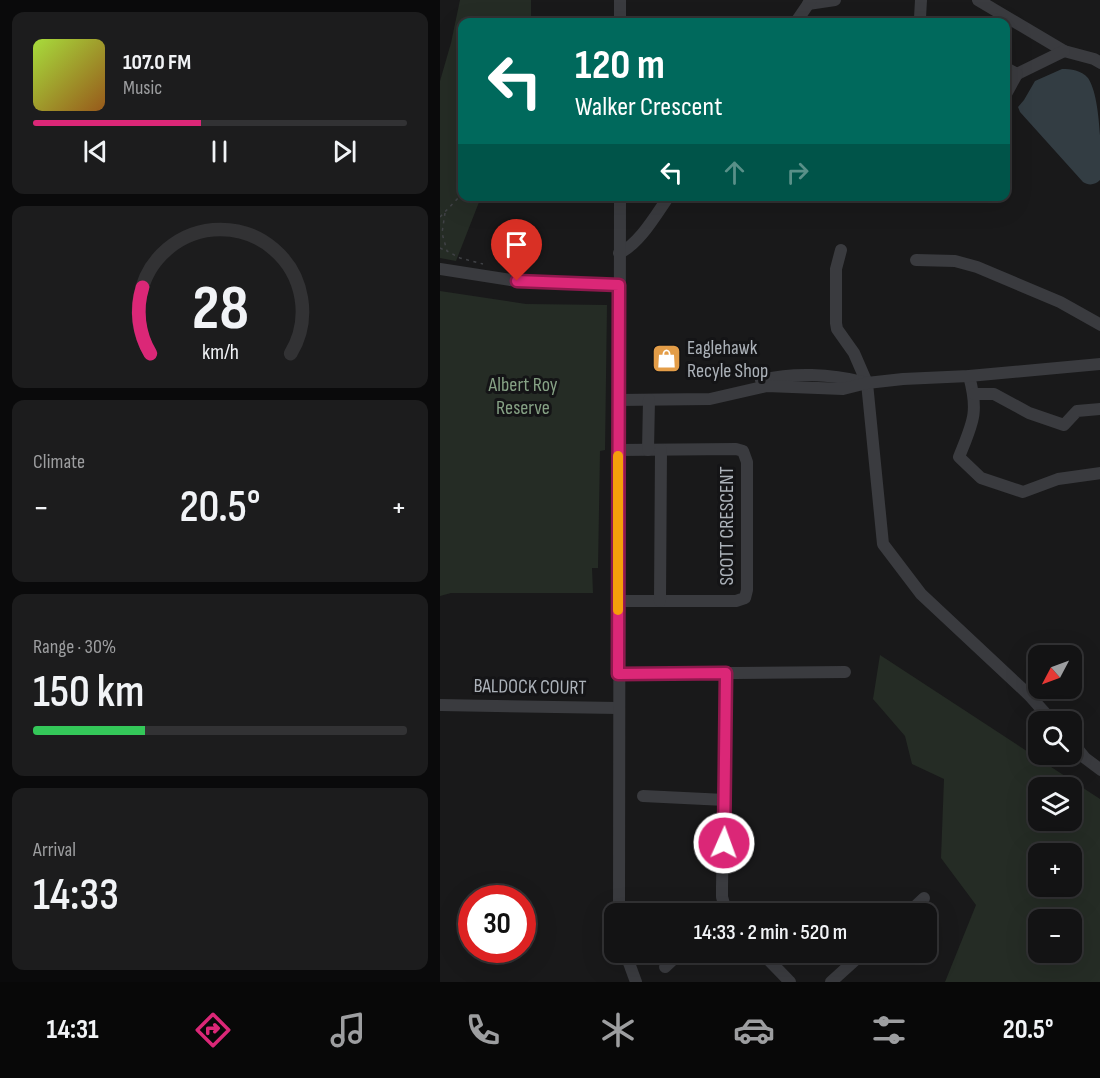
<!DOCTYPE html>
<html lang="en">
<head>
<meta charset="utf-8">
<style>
  :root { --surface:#131314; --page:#1c1c1d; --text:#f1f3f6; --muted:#9d9ea0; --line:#323234; --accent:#db2777 }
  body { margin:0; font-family:"Sofia Sans Condensed",sans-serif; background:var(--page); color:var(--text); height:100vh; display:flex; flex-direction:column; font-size:22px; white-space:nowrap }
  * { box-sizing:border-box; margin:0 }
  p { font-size:20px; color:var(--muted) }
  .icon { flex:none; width:33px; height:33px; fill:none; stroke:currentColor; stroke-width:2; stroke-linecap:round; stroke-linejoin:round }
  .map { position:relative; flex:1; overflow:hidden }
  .details { display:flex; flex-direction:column; gap:12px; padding:12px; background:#0a0a0b; width:440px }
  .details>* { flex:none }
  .banner { position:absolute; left:18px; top:18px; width:552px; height:183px; border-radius:12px; box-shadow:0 6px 24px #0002,0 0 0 2px var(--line); background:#00695c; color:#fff; overflow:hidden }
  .needle { width:39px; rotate:229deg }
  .controls { position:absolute; left:588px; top:645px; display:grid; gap:12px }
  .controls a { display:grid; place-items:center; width:54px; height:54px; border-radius:12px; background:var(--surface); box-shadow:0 6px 24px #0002,0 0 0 2px var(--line); font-size:30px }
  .speed { position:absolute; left:18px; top:885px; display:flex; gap:12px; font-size:30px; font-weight:700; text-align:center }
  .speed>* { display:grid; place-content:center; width:78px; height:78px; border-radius:50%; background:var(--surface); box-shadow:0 6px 24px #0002,0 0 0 2px var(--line); line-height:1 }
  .speed .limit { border:9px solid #d22; background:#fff; color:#111 }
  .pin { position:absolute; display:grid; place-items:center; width:51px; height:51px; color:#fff; margin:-62px -26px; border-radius:50% 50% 50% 0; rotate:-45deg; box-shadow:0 0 6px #0007 }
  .pin .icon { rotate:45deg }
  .me { position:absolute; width:66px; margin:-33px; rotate:2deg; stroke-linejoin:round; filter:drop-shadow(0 0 4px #0008) }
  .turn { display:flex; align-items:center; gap:21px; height:126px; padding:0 18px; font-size:27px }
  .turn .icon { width:78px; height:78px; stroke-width:2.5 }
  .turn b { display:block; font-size:42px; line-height:51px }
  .lanes { display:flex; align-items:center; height:57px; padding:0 18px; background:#0003; justify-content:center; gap:30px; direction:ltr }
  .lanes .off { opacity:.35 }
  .big { font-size:45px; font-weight:600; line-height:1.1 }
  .details .tile { flex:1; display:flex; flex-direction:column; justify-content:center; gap:9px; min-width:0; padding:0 21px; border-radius:12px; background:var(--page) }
  .details .dial { align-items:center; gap:0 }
  .dial svg { height:156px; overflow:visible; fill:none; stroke:var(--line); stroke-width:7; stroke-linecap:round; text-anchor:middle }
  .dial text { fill:var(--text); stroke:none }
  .song { display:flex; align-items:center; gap:18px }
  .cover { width:72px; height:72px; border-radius:9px; background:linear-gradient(135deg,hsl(80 70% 55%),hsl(30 70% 35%)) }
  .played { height:6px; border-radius:3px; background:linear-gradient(90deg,var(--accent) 45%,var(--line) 45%) }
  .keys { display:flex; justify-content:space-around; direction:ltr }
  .heat { display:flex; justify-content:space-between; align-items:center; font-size:33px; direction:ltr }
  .charge { height:9px; border-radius:4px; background:linear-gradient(90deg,#34c759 30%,var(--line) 0) }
  .trip { position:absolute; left:164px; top:903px; width:333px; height:60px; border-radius:12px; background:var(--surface); box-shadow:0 6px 24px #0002,0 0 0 2px var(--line); font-weight:600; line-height:60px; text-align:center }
  .tab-bar { display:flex; height:96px; justify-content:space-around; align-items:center; background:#080808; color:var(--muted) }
  .tab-bar .icon { width:42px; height:42px }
  .tab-bar .selected { color:var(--accent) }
  .tab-bar b { font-size:27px; color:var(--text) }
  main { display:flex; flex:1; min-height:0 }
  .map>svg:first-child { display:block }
</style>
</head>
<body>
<main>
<section class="details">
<div class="tile">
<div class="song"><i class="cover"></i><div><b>107.0 FM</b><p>Music</p></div></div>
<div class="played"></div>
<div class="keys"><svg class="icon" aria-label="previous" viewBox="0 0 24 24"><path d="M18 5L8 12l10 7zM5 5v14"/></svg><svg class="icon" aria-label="pause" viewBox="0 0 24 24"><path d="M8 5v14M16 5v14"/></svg><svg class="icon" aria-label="next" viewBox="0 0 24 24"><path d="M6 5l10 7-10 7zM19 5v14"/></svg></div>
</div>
<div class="tile dial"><svg viewBox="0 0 100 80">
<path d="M14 69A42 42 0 1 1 86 69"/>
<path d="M14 69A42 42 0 0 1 10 35" stroke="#db2777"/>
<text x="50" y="56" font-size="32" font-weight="700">28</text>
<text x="50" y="72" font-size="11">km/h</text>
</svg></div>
<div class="tile"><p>Climate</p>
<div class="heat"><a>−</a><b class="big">20.5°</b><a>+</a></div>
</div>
<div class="tile"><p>Range · 30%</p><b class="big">150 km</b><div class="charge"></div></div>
<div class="tile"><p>Arrival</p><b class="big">14:33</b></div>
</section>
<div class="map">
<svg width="661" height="982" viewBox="0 0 661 982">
  <rect width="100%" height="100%" fill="#19191a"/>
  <!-- green -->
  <g fill="#252c25" fill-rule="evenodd">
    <polygon points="20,0 91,0 91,22 22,22 22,196 41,197 16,261 0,258 0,81 11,43"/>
    <polygon points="0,291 86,304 167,305 165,450 160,451 158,568 152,568 153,593 11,593 0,596"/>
    <path d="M440 655 660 799V982H505L536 905 501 858 504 779 472 764 465 736 433 699ZM598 788H632V820H598ZM598 854H632V886H598ZM598 920H632V952H598Z"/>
  </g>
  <!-- water -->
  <path fill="#333d43" d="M622 69C631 69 641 70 648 78 661 97 661 155 661 179 656 185 649 186 643 182L580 112 578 107 584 100 595 81Z"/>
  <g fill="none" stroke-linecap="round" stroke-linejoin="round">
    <!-- path -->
    <g stroke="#404246" stroke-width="1.5" stroke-dasharray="3 4.5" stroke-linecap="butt">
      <polyline points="5,213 2,233 7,251 20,258 43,264"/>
      <polyline points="0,217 22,194"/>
      <polyline points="0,248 6,251"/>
    </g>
    <!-- minor -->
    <g stroke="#3a3b3f" stroke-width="12">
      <polyline points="538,0 624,51 654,59 661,63"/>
      <polyline points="368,4 395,0"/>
      <polyline points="180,22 180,0"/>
      <polyline points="356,22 371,0"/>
      <polyline points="478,22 480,18 481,0"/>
      <polyline points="566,68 577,74 624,51"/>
      <polyline points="566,94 577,74"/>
      <polyline points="401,250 396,269 396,323 397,329 414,353 427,383 443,544 481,594 589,695 613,722"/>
      <path d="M179 253C199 245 217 213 229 196"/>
      <polyline points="476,260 515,261 537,267 620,302 661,325"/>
      <polyline points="0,269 77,281 179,285"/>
      <path d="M529 376C539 413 533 422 519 457L541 478 583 492 618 479 661 473"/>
      <path d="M321 380C353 372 391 374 423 382"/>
      <polyline points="534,394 554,394 589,413 624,425 637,411 661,409"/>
      <polyline points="178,400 270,399 327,386 403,389 427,383 463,379 529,376 661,364"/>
      <polyline points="178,450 296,449 303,451 307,462 307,590 305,598 296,601 178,601"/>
      <polyline points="208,450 209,400"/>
      <polyline points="220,601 221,450"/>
      <polyline points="286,673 282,887 282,897 287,914"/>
      <polyline points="178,674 405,672"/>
      <polyline points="0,705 178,708"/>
      <polyline points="632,742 645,758 661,770"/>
      <polyline points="203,796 285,800"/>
      <polyline points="179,914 180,196"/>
      <polyline points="467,914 484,898"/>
      <polyline points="185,952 196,982"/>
      <polyline points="321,952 350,982"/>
      <polyline points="225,967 241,952"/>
      <polyline points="391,982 424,952"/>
    </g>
  </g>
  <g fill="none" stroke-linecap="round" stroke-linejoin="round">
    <defs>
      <polyline id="route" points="77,281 179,285 178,674 286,673 284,843"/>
    </defs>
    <!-- route casing -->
    <use href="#route" stroke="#8e194d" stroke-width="15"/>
    <!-- route -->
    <use href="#route" stroke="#db2777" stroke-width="10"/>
    <!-- slow -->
    <polyline stroke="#f59e0b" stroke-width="10" points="178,456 178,610"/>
  </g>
  <!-- icons -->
  <defs>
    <symbol id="shop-square" viewBox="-11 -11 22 22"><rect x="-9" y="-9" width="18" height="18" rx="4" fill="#e39d48" stroke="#141416"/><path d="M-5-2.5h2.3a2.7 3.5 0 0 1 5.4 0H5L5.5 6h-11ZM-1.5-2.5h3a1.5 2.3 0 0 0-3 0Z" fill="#fff"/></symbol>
  </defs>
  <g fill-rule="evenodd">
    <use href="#shop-square" x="210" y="342" width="33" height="33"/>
  </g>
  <g text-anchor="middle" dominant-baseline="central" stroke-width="6" stroke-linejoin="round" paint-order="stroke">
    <!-- poi labels -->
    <g font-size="20" fill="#acb2b9" stroke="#141416" text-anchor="start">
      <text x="247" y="348">Eaglehawk<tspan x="247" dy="23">Recyle Shop</tspan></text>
    </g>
    <!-- park labels -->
    <g font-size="20" fill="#86a285" stroke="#141416">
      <text x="83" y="385">Albert Roy<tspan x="83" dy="23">Reserve</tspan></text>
    </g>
    <!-- street labels -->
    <g font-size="20" fill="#acb2b9" stroke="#141416">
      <text transform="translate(287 526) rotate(-90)">SCOTT CRESCENT</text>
      <text transform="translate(90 687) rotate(1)">BALDOCK COURT</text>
    </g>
  </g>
</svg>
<div class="controls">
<a><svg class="needle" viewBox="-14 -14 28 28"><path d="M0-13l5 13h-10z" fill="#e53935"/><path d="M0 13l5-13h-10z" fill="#9d9ea0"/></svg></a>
<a><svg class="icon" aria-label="search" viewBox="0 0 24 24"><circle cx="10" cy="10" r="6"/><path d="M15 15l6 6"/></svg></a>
<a><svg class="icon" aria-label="layers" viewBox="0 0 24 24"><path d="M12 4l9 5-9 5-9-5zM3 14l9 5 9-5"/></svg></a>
<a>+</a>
<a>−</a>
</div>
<div class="speed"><div class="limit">30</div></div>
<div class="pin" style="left:77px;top:281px;background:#d93025"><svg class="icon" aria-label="arrive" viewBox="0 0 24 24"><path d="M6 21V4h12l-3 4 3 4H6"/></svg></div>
<svg class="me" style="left:284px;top:843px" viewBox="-20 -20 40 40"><circle r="17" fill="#db2777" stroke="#fff" stroke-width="3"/><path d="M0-11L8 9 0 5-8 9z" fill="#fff"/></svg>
<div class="trip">14:33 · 2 min · 520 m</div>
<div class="banner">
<div class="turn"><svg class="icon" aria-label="left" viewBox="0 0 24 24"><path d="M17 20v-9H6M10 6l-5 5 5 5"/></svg><div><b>120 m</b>Walker Crescent</div></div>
<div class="lanes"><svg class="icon" aria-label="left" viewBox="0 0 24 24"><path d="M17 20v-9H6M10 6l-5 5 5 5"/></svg><svg class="icon off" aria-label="ahead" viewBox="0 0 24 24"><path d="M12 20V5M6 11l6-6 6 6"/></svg><svg class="icon off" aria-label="right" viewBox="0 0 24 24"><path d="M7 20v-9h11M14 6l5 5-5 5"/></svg></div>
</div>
</div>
</main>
<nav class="tab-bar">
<b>14:31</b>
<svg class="icon selected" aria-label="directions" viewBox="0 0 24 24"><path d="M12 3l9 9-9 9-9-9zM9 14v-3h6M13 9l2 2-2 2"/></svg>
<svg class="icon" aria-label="music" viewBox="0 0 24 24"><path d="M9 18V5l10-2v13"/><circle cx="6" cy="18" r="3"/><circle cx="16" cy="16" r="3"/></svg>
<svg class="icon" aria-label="phone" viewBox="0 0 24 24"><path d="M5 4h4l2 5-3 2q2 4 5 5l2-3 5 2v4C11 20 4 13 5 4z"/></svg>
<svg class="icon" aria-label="climate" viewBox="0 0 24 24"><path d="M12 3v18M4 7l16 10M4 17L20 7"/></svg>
<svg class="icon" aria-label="car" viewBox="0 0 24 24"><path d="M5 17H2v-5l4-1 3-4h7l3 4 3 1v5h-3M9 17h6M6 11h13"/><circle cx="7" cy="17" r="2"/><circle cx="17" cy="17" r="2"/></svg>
<svg class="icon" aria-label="filters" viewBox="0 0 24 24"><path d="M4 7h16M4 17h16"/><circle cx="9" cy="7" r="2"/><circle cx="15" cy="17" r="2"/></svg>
<b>20.5°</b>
</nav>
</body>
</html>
